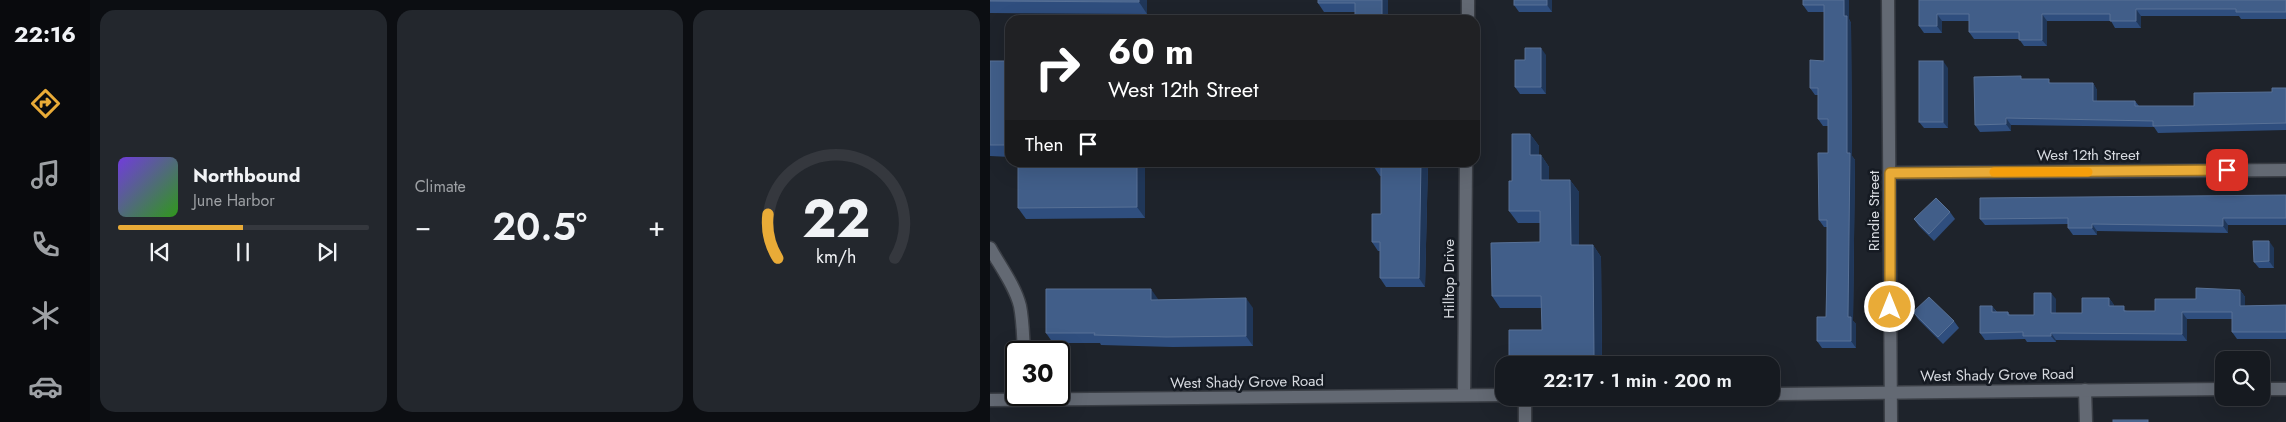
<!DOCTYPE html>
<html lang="en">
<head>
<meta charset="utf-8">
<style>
  :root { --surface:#161a20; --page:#23272d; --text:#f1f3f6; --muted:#9ea1a5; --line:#35383e; --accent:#e9ab37 }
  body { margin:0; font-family:Jost,sans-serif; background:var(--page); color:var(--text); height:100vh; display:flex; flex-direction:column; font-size:19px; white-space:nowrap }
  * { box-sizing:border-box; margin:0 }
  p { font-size:16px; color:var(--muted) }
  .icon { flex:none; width:28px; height:28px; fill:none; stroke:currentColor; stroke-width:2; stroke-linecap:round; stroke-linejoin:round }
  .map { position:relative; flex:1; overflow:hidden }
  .panel { display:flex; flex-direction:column; gap:10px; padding:10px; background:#0c0e12; width:900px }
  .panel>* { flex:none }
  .banner { position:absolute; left:15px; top:15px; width:475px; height:152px; border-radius:15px; box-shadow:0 5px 20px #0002,0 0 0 1px var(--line); background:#202124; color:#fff; overflow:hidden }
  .buttons { position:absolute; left:1225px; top:351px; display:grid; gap:10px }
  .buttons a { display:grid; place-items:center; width:55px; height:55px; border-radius:10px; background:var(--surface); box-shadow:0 5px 20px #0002,0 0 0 1px var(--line); font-size:25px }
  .speed { position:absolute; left:15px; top:341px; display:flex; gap:10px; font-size:25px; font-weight:700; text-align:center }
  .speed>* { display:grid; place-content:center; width:65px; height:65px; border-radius:50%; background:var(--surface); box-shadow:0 5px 20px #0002,0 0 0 1px var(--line); line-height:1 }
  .speed .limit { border:2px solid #111; border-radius:8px; background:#fff; color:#111 }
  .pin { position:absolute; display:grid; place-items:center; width:42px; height:42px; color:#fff; margin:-21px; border-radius:10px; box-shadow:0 2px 8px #0006 }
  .me { position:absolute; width:55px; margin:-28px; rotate:0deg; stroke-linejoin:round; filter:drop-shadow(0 0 4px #0008) }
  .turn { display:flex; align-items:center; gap:18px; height:105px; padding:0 20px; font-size:22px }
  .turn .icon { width:65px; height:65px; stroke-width:2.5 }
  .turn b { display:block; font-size:35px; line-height:42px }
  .then { display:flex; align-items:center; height:48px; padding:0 20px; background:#0003; gap:10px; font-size:19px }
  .big { font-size:38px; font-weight:600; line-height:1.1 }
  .panel .tile { flex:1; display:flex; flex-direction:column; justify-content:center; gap:8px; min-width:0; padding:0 18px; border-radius:15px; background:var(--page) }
  .panel .dial { align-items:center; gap:0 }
  .dial svg { height:130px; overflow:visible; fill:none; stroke:var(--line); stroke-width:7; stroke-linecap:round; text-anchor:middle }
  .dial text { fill:var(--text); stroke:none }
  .song { display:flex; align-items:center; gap:15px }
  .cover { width:60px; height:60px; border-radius:8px; background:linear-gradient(135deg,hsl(260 70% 55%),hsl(110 70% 35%)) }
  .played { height:5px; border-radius:2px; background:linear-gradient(90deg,var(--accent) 50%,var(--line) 50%) }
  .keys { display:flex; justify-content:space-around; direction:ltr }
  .heat { display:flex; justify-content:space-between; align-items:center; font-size:28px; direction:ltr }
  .panel .tiles { flex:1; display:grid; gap:10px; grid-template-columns:repeat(3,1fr) }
  .trip { position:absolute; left:505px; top:356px; width:285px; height:50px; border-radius:15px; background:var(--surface); box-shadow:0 5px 20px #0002,0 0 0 1px var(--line); font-weight:600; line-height:50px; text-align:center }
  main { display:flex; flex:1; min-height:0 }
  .dock { display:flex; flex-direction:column; width:90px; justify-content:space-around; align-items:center; background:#090a0d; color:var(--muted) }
  .dock .icon { width:35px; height:35px }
  .dock .current { color:var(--accent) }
  .dock b { font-size:22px; color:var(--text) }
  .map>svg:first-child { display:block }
</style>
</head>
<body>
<main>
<nav class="dock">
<b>22:16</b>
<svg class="icon current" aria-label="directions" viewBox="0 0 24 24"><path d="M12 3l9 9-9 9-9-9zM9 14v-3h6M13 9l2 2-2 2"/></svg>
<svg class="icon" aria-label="music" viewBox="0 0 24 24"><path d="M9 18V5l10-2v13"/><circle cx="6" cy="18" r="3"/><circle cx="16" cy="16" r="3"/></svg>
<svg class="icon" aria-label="phone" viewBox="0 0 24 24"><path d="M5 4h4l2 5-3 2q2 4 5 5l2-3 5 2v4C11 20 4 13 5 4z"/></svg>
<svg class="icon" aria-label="climate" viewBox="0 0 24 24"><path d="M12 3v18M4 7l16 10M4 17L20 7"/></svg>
<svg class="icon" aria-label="car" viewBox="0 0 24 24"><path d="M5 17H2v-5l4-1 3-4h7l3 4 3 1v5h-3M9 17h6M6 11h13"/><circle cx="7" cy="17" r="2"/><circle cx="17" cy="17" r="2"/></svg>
</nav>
<section class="panel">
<div class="tiles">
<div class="tile">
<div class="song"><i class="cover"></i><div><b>Northbound</b><p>June Harbor</p></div></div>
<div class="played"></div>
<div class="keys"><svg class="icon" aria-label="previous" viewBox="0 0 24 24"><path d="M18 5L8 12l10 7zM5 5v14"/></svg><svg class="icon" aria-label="pause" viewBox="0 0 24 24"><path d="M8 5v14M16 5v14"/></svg><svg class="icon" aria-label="next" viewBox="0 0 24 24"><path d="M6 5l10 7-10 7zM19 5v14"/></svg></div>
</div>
<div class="tile"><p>Climate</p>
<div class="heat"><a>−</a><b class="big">20.5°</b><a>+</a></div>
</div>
<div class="tile dial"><svg viewBox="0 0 100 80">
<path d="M14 69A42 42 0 1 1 86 69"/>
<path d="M14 69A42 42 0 0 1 8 42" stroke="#e9ab37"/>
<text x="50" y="56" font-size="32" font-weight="700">22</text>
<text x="50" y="72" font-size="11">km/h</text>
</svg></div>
</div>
</section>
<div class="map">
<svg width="1296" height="422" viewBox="0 0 1296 422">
  <rect width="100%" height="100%" fill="#1e232b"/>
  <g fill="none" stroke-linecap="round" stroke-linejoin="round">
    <defs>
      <g id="minor">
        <polyline points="898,0 901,422"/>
        <polyline points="478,20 478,0"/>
        <polyline points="900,173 1296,170"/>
        <path d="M0 248C10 266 25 286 30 306 33 321 33 337 34 352"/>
        <polyline points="1095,390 1096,422"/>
        <polyline points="474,395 476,162"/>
        <polyline points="535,398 535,422"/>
      </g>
      <g id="secondary">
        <polyline points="1271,389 1296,389"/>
        <polyline points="781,394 1234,389"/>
        <polyline points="0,400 514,395"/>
      </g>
    </defs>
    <!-- minor casing -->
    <use href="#minor" stroke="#3a3e45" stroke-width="15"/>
    <!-- secondary casing -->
    <use href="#secondary" stroke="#3a3e45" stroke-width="15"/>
    <!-- minor -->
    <use href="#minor" stroke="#636973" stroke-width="12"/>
    <!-- secondary -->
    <use href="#secondary" stroke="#636973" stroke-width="12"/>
  </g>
  <!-- wall -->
  <g fill="#2f4e7e">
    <polygon points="0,0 157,0 157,14 0,13"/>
    <polygon points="398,0 365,12 334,12 328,3"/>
    <polygon points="562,0 562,12 529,12 524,5"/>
    <polygon points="813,0 859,0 859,19 861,23 862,156 865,160 863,321 866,324 866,348 832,348 827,341 836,317 837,227 834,227 829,220 838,153 838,126 833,126 828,119 828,95 825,95 820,88 834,61 834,12 818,12 813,5"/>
    <polygon points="929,0 1296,0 1296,19 1251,19 1249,16 1151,16 1151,28 1125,28 1121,21 1057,21 1057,46 1034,46 1029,39 984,39 979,32 979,21 952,21 952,33 934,33 929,26"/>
    <polygon points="556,55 556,94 530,94 525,87 535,60"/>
    <polygon points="0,61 20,61 20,157 0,156"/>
    <polygon points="958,68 958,128 934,128 929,122"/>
    <polygon points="1034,79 1062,83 1103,83 1107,90 1107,101 1145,101 1149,106 1204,106 1282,92 1296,88 1296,130 1168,133 1164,127 1021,125 1021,131 990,132 985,125"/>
    <polygon points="540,134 549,146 549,155 551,155 559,167 559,180 580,180 589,192 589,245 603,245 611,257 612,365 525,365 519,357 552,330 552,308 510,308 502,296 550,242 550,223 528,223 519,211 522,181"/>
    <polygon points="155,162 155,218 36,219 28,208"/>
    <polygon points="438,162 435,287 396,287 390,278 390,251 388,251 382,242 391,214 391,176 390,176 384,167"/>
    <polygon points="1296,195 1296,225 1238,225 1238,233 1107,231 1107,235 1083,235 1078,228 1078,224 995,225 990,219"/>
    <polygon points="960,212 965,219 944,241 929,226 924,219"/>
    <polygon points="1284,248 1284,268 1269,268 1264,262"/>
    <polygon points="1250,290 1255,297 1255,306 1296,305 1296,339 1247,339 1242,332 1242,319 1197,319 1197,341 1066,340 1066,342 1037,342 1035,339 995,340 990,333 1002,306 1007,312 1018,312 1020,315 1044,315 1066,299 1066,313 1092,313 1119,298 1124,305 1124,306 1137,311 1165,311 1206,299"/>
    <polygon points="168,300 263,308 263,346 183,347 111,345 110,343 63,343 56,333"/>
    <polygon points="923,312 964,321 969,328 953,344 928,319"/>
  </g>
  <!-- shaded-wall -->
  <g fill="#203759">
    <polygon points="149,0 157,0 157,14 149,2"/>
    <rect x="392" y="0" width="6" height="20"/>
    <polygon points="557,0 562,0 562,12 557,5"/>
    <polygon points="854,0 859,0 859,19 861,23 862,156 865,160 863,321 866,324 866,348 861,341 858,317 857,153"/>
    <polygon points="1146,9 1151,16 1151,28 1146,21"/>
    <polygon points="947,14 952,21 952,33 947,26"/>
    <polygon points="1052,14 1057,21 1057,46 1052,40"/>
    <polygon points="551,48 556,55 556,94 551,87"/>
    <polygon points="953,61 958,68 958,128 953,122"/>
    <polygon points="1103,83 1107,90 1107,108 1103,101"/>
    <polygon points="1016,118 1021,125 1021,131 1016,124"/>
    <polygon points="540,134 549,146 549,167 540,155"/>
    <polygon points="551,155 559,167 559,192 551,180"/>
    <polygon points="147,162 155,162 155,218 147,207"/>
    <polygon points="431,162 438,162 435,287 429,278"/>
    <polygon points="580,180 589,192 589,257 581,245"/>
    <polygon points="1233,218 1238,225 1238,233 1233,226"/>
    <polygon points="1102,224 1107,231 1107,235 1102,228"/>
    <polygon points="1279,241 1284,248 1284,268 1279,261"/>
    <polygon points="603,245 611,257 612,365 610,365 604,356"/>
    <polygon points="161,289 168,299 168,310 161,300"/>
    <polygon points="1250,290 1255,297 1255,313 1250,306"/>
    <polygon points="1061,293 1066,299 1066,320 1061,313"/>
    <polygon points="256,298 263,308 263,346 256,336"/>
    <polygon points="1119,298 1124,305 1124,313 1119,306"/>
    <polygon points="1002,306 1007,313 1002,312"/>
    <polygon points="1192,312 1197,319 1197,341 1192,334"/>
    <polygon points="1061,333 1066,340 1066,342 1061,336"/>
  </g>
  <!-- building -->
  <g fill="#415e89" stroke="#587196">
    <polygon points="0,0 149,0 149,2 0,1"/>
    <polygon points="328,0 392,0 392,20 365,20 365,3 328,3"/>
    <rect x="524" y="0" width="33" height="5"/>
    <polygon points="813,0 854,0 854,16 857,16 857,153 860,153 858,317 861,317 861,341 827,341 827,317 836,317 837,271 837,220 829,220 828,153 838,153 838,119 828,119 828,88 820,88 820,60 834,61 834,5 813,5"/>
    <polygon points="929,0 1296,0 1296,12 1246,12 1246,9 1146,9 1146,21 1120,21 1120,14 1052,14 1052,40 1029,40 1029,32 979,32 979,14 947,14 947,26 929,26"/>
    <polygon points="535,48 551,48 551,87 525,87 525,60 535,60"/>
    <rect x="0" y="61" width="20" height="84"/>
    <rect x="929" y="61" width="24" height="61"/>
    <polygon points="1031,76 1031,79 1059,79 1059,83 1103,83 1103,101 1145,101 1145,106 1204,106 1204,93 1282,92 1282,88 1296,88 1296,123 1163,126 1163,121 1016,118 1016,124 985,125 984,77"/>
    <polygon points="522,134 540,134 540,155 551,155 551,180 580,180 581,245 603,245 604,356 519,357 519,330 552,330 551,296 502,296 501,243 550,242 550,211 519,211 519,181 522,181"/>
    <polygon points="28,162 147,162 147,207 28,208"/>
    <polygon points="384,162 431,162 429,278 390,278 390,242 382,242 382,214 391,214 391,167 384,167"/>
    <polygon points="1296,195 1296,218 1233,218 1233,226 1102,224 1102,228 1078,228 1078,218 990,219 990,198"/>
    <polygon points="946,198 960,212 939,234 924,219"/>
    <polygon points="1263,241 1279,241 1279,261 1264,262"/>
    <polygon points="1206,288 1250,290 1250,306 1296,305 1296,332 1242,332 1242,312 1192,312 1192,334 1061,333 1061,336 1033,336 1033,332 990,333 990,306 1002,306 1002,312 1018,312 1018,315 1044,315 1044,293 1061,293 1061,313 1092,313 1092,298 1119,298 1119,306 1134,306 1134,311 1165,311 1165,299 1206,299"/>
    <polygon points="56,289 161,289 161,300 256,298 256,336 176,337 104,335 105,333 56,333"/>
    <polygon points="939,297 964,321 948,337 923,312"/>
    <rect x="1123" y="420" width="35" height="2"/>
  </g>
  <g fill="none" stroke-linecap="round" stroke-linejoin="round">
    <defs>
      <polyline id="route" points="900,307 900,173 1237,170"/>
    </defs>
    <!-- route casing -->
    <use href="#route" stroke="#976f24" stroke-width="12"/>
    <!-- route -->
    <use href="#route" stroke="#e9ab37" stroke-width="9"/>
    <!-- slow -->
    <polyline stroke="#f59e0b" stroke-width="9" points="1004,172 1098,172"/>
  </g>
  <g text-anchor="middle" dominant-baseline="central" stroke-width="5" stroke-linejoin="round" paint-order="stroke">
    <!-- street labels -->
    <g font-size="15" fill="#d7dae0" stroke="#151a22">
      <text x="1098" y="155">West 12th Street</text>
      <text transform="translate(884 211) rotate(-90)">Rindie Street</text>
      <text transform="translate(459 279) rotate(-90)">Hilltop Drive</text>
      <text transform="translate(1007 375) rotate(-1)">West Shady Grove Road</text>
      <text transform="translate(257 382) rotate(-1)">West Shady Grove Road</text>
    </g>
  </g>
</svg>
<div class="buttons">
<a><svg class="icon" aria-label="search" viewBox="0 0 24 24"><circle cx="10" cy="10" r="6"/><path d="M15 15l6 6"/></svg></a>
</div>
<div class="speed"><div class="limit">30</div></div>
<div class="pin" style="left:1237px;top:170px;background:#d93025"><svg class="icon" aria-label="arrive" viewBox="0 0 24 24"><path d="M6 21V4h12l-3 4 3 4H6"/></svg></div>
<svg class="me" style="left:900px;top:307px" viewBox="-20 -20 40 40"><circle r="17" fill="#e9ab37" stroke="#fff" stroke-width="3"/><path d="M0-11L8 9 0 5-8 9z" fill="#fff"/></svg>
<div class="trip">22:17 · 1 min · 200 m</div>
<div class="banner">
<div class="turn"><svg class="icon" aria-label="right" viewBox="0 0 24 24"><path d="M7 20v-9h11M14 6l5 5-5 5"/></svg><div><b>60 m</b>West 12th Street</div></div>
<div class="then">Then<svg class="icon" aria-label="arrive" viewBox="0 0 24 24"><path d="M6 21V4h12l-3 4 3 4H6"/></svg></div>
</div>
</div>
</main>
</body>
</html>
